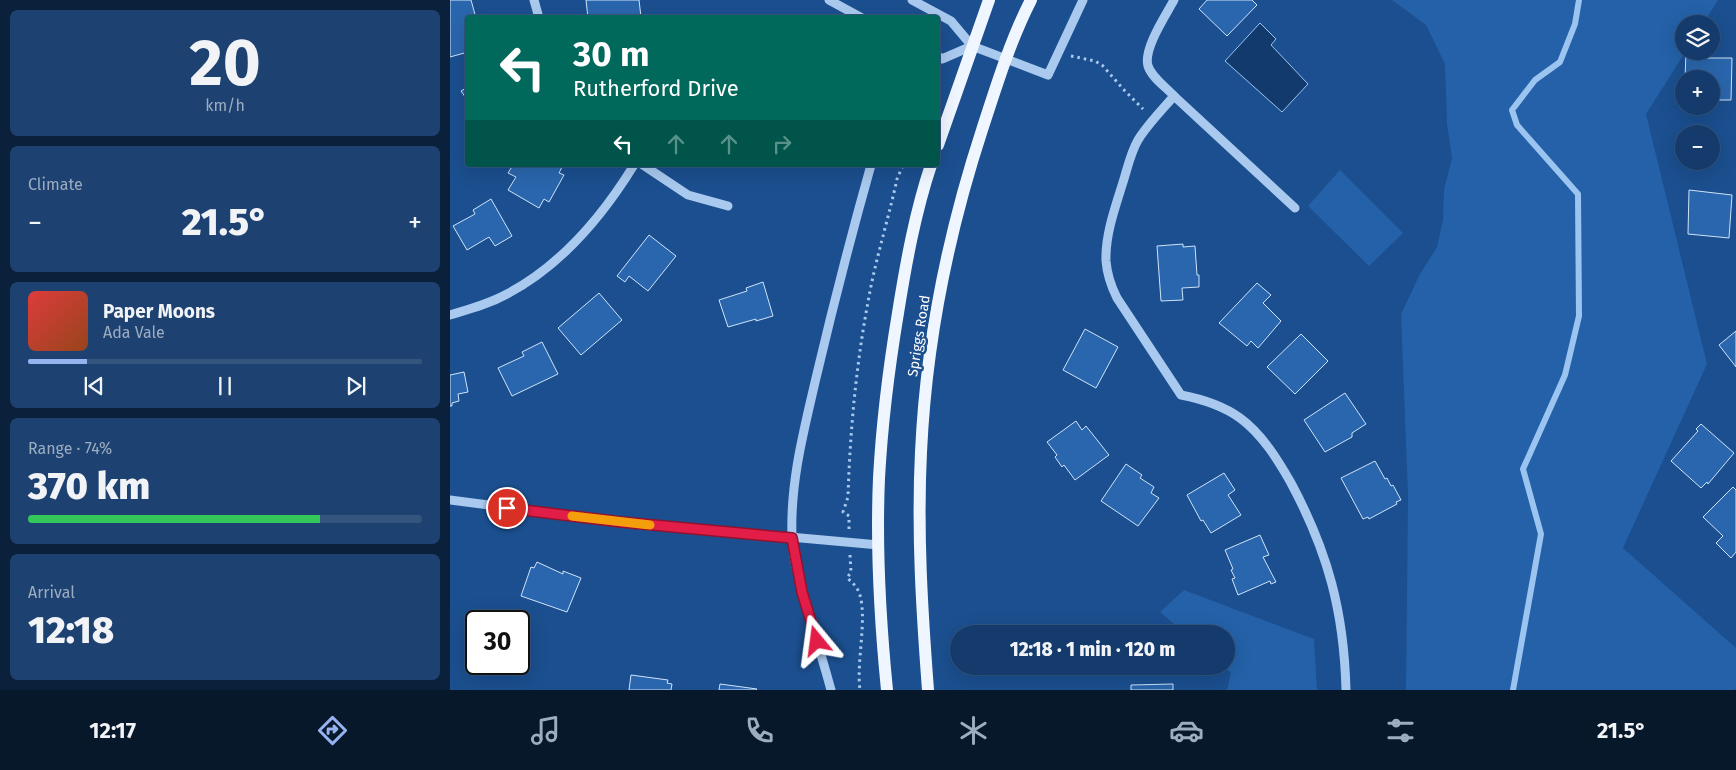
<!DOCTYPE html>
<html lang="en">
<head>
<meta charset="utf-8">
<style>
  :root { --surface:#143b6b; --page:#1d4271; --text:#f1f3f6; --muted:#9dadc1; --line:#33557e; --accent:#95b2f1 }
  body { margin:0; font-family:"Fira Sans",sans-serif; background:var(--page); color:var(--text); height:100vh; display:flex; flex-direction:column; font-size:19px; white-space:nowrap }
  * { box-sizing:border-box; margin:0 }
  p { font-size:16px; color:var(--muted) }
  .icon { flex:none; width:28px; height:28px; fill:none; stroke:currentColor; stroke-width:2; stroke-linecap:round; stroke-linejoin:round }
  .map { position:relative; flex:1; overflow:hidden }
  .details { display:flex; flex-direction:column; gap:10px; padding:10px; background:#0b203b; width:450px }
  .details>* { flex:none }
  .top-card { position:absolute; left:15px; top:15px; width:475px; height:152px; border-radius:5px; box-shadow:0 5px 20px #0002,0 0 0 1px var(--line); background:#00695c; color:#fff; overflow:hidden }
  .fabs { position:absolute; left:1225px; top:15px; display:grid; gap:10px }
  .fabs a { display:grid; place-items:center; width:45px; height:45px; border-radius:50%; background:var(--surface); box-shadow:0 5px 20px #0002,0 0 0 1px var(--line); font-size:25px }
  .speed { position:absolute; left:15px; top:610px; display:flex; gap:10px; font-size:25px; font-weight:700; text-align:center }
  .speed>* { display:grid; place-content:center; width:65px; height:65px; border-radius:50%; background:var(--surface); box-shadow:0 5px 20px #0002,0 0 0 1px var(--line); line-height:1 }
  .speed .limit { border:2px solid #111; border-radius:8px; background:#fff; color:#111 }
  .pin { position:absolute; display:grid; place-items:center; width:42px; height:42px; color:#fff; margin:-21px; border:2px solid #fff; border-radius:50%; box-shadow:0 1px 5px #0007 }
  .me { position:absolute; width:55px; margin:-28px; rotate:344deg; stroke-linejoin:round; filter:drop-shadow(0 0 4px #0008) }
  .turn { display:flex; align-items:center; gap:18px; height:105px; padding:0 25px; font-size:22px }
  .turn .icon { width:65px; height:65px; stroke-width:2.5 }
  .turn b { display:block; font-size:35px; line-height:42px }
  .lanes { display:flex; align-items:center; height:48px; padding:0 25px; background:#0003; justify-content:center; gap:25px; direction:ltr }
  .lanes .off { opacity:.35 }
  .big { font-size:38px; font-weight:800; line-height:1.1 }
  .details .tile { flex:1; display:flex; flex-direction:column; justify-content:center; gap:8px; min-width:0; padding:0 18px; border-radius:8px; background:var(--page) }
  .details .dial { align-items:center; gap:0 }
  .dial b { font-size:65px; line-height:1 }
  .song { display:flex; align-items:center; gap:15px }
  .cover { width:60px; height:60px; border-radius:8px; background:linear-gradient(135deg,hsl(0 70% 55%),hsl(20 70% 35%)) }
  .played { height:5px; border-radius:2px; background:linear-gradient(90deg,var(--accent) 15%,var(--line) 15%) }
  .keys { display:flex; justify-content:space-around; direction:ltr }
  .heat { display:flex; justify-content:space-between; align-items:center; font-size:28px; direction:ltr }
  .charge { height:8px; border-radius:4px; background:linear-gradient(90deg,#34c759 74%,var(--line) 0) }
  .trip { position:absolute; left:500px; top:625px; width:285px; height:50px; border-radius:25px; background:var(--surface); box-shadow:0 5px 20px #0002,0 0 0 1px var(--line); font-weight:800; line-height:50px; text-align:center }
  .tab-bar { display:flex; height:80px; justify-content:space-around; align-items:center; background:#08182b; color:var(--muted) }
  .tab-bar .icon { width:35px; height:35px }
  .tab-bar .active { color:var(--accent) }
  .tab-bar b { font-size:22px; color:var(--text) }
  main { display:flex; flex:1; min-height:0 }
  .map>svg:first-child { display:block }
</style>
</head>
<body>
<main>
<section class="details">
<div class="tile dial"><b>20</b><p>km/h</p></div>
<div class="tile"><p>Climate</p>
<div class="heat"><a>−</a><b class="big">21.5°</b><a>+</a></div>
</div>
<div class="tile">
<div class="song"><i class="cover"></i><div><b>Paper Moons</b><p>Ada Vale</p></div></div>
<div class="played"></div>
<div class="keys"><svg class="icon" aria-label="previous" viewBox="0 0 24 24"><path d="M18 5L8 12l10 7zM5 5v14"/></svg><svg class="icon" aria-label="pause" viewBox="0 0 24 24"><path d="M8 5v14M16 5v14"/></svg><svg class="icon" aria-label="next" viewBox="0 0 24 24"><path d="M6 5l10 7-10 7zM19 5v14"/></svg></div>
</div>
<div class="tile"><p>Range · 74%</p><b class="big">370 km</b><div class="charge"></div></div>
<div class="tile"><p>Arrival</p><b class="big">12:18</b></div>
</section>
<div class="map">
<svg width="1286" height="690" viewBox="0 0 1286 690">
  <rect width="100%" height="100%" fill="#1b4f8f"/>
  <!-- green -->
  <g fill="#2461a8">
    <polygon points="942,0 1268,0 1253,24 1234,24 1234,51 1236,51 1196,114 1257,364 1173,548 1286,648 1286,689 1283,690 956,690 958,495 951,314 970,274 987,247 993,220 994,189 1002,158 997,124 995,64 976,25"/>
    <polygon points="890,170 953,233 919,266 858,206"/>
    <polygon points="734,590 864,639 867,690 777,690 781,673 773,666 776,666 776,634 736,634 710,612"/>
  </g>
  <!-- water -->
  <polygon fill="#123a6d" stroke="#9cc4f0" points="810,23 826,39 821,45 858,84 832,112 775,61"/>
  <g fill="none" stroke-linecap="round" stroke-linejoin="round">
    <!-- stream -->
    <polyline stroke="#9cc4f0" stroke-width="6" points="1063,690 1091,534 1073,469 1115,375 1129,316 1128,194 1067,125 1062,110 1085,80 1110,62 1125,24 1129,0"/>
  </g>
  <!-- building -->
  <g fill="#2a66ad" stroke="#cfe3fa">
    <polygon points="0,0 21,0 26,18 18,18 18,52 0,57"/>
    <polygon points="136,0 189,0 191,17 138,18"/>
    <polygon points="757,0 802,0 807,5 777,36 749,9"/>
    <polygon points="1236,51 1255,51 1255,58 1282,58 1281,100 1262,100 1261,79 1235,79"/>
    <polygon points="18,87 18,101 11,91"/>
    <polygon points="63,165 71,167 72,165 113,165 109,173 114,175 99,202 94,199 89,208 58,190 66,177 58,173"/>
    <polygon points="1239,190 1282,195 1279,238 1238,234"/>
    <polygon points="41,199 62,236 45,246 39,237 17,250 3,226 25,214 23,210"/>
    <polygon points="199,235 226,256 198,291 179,276 175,282 167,276"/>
    <polygon points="733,244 733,247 745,246 747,275 749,275 749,287 732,288 733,300 711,301 707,246"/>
    <polygon points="313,282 323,316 306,321 306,319 278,327 269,300 297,291 296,288"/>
    <polygon points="807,283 821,295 813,303 831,321 808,348 801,341 797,346 769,323"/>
    <polygon points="149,293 172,320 131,355 108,328"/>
    <polygon points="635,329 668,347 646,388 613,370"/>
    <polygon points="1286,331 1286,367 1269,345"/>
    <polygon points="851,334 878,361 845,394 817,367"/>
    <polygon points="92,342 108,374 62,396 48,368 74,356 72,352"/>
    <polygon points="14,372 18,392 8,394 9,401 2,403 2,406 0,406 0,375"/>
    <polygon points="895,393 916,424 902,433 902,437 875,452 854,420"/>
    <polygon points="626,421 632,430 636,426 659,455 625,480 614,465 612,467 605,457 607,455 597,442"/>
    <polygon points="1251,424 1284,453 1258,484 1257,482 1251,488 1221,461 1248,431 1246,429"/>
    <polygon points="925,461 935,479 937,478 941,486 943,485 951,500 946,502 947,504 919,519 918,517 913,519 891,478"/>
    <polygon points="676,464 692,475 690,478 704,487 701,493 709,498 688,526 651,501"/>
    <polygon points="774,473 785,490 778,495 791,515 761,533 753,520 751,521 737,495"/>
    <polygon points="1283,487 1286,490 1286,552 1281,558 1266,543 1273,536 1253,517"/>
    <polygon points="810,535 819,555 813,557 826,582 821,584 820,581 788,595 782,579 785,578 781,570 783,569 775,550"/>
    <polygon points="87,562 113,574 113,571 131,578 117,612 71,596 81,567 84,568"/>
    <polygon points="181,675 218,680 217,683 222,684 221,690 179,690"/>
    <polygon points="270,684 307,689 306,690 269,690"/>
    <polygon points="723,684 723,690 681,690 681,685"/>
  </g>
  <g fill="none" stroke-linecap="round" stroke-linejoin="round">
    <!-- path -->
    <g stroke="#a9c9ee" stroke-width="3" stroke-dasharray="2.5 4" stroke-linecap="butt">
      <polyline points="621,56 645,61 652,65 675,91 693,109"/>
      <path d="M399 529V516L393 512 398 497C400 432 406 366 418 302 425 261 438 221 447 179L453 165"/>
      <path d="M400 555 401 572 397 578C402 582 406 586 409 592 418 618 406 661 410 690"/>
    </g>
    <!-- minor -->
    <g stroke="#a9c9ee" stroke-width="9">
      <polyline points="84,0 89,18"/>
      <polyline points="379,0 412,18"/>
      <polyline points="462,0 501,21 522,46 598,75 633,0"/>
      <path d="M724 0C716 15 693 49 698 66 702 78 716 87 724 96"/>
      <polyline points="488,56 492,59 522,46"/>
      <polyline points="193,165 238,195 278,206"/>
      <path d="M845 208 724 96C712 110 698 124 688 140 681 152 678 166 674 179 666 205 655 234 656 261 657 274 661 286 667 298L731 395C752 399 772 405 790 418 812 434 828 460 841 483 878 552 894 612 896 690"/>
      <path d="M0 315C20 309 39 304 57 294 112 265 152 217 184 165"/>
      <polyline points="0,500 171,522 429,545"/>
      <path d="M381 690C374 664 366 639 359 613 351 588 343 562 342 536 340 482 354 430 366 378 383 306 401 236 421 165"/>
    </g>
    <!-- major -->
    <g stroke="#f0f6ff" stroke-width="12">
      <polyline points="488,145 539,0"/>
      <path d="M437 690C430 620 426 549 429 478 432 423 439 367 448 313 456 263 465 213 481 165"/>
      <path d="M478 690C472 611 467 532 471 452 476 344 498 234 532 130 546 87 560 41 581 0"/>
    </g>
  </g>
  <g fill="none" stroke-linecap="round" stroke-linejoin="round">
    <defs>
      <polyline id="route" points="57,508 171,522 342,538 352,592 367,641"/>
    </defs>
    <!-- route casing -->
    <use href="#route" stroke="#92132f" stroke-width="12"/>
    <!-- route -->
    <use href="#route" stroke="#e11d48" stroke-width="9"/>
    <!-- slow -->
    <polyline stroke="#f59e0b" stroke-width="9" points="122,516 200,525"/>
  </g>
  <g text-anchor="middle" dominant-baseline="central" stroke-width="5" stroke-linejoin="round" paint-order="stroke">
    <!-- street labels -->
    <g font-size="14" fill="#fff" stroke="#1b4f8f">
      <text transform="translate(469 336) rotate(-81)">Spriggs Road</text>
    </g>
  </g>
</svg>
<div class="fabs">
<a><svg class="icon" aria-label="layers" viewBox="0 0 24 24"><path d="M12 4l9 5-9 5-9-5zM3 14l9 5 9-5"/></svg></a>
<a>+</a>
<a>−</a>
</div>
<div class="speed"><div class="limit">30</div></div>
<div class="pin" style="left:57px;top:508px;background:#d93025"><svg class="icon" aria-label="arrive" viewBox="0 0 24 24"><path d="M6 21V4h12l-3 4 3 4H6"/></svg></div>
<svg class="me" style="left:367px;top:641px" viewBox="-20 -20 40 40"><path d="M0-17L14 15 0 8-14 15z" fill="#e11d48" stroke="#fff" stroke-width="4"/></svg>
<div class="trip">12:18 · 1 min · 120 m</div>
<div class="top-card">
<div class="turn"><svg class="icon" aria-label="left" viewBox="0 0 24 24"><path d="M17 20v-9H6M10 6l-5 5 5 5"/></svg><div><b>30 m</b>Rutherford Drive</div></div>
<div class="lanes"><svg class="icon" aria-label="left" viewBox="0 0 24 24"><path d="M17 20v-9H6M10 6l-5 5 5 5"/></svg><svg class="icon off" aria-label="ahead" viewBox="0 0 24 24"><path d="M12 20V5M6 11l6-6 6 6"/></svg><svg class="icon off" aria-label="ahead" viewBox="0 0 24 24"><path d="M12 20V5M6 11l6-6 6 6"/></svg><svg class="icon off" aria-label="right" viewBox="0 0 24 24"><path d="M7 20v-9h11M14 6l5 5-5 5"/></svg></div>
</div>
</div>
</main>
<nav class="tab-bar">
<b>12:17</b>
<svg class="icon active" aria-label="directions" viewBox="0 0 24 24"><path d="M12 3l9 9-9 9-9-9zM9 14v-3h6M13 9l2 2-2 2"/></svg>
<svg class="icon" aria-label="music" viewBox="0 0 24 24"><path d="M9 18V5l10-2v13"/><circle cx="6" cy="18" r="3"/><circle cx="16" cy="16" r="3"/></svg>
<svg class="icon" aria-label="phone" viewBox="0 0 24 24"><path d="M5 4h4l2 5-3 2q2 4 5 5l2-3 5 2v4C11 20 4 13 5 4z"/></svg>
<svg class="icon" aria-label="climate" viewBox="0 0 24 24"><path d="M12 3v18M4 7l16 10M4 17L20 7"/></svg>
<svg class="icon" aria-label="car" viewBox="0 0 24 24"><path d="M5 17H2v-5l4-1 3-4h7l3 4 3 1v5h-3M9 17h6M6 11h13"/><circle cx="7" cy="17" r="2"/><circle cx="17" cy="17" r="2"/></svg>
<svg class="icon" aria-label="filters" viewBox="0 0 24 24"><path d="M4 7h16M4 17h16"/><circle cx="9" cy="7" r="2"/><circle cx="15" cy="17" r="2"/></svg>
<b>21.5°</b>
</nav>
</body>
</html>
